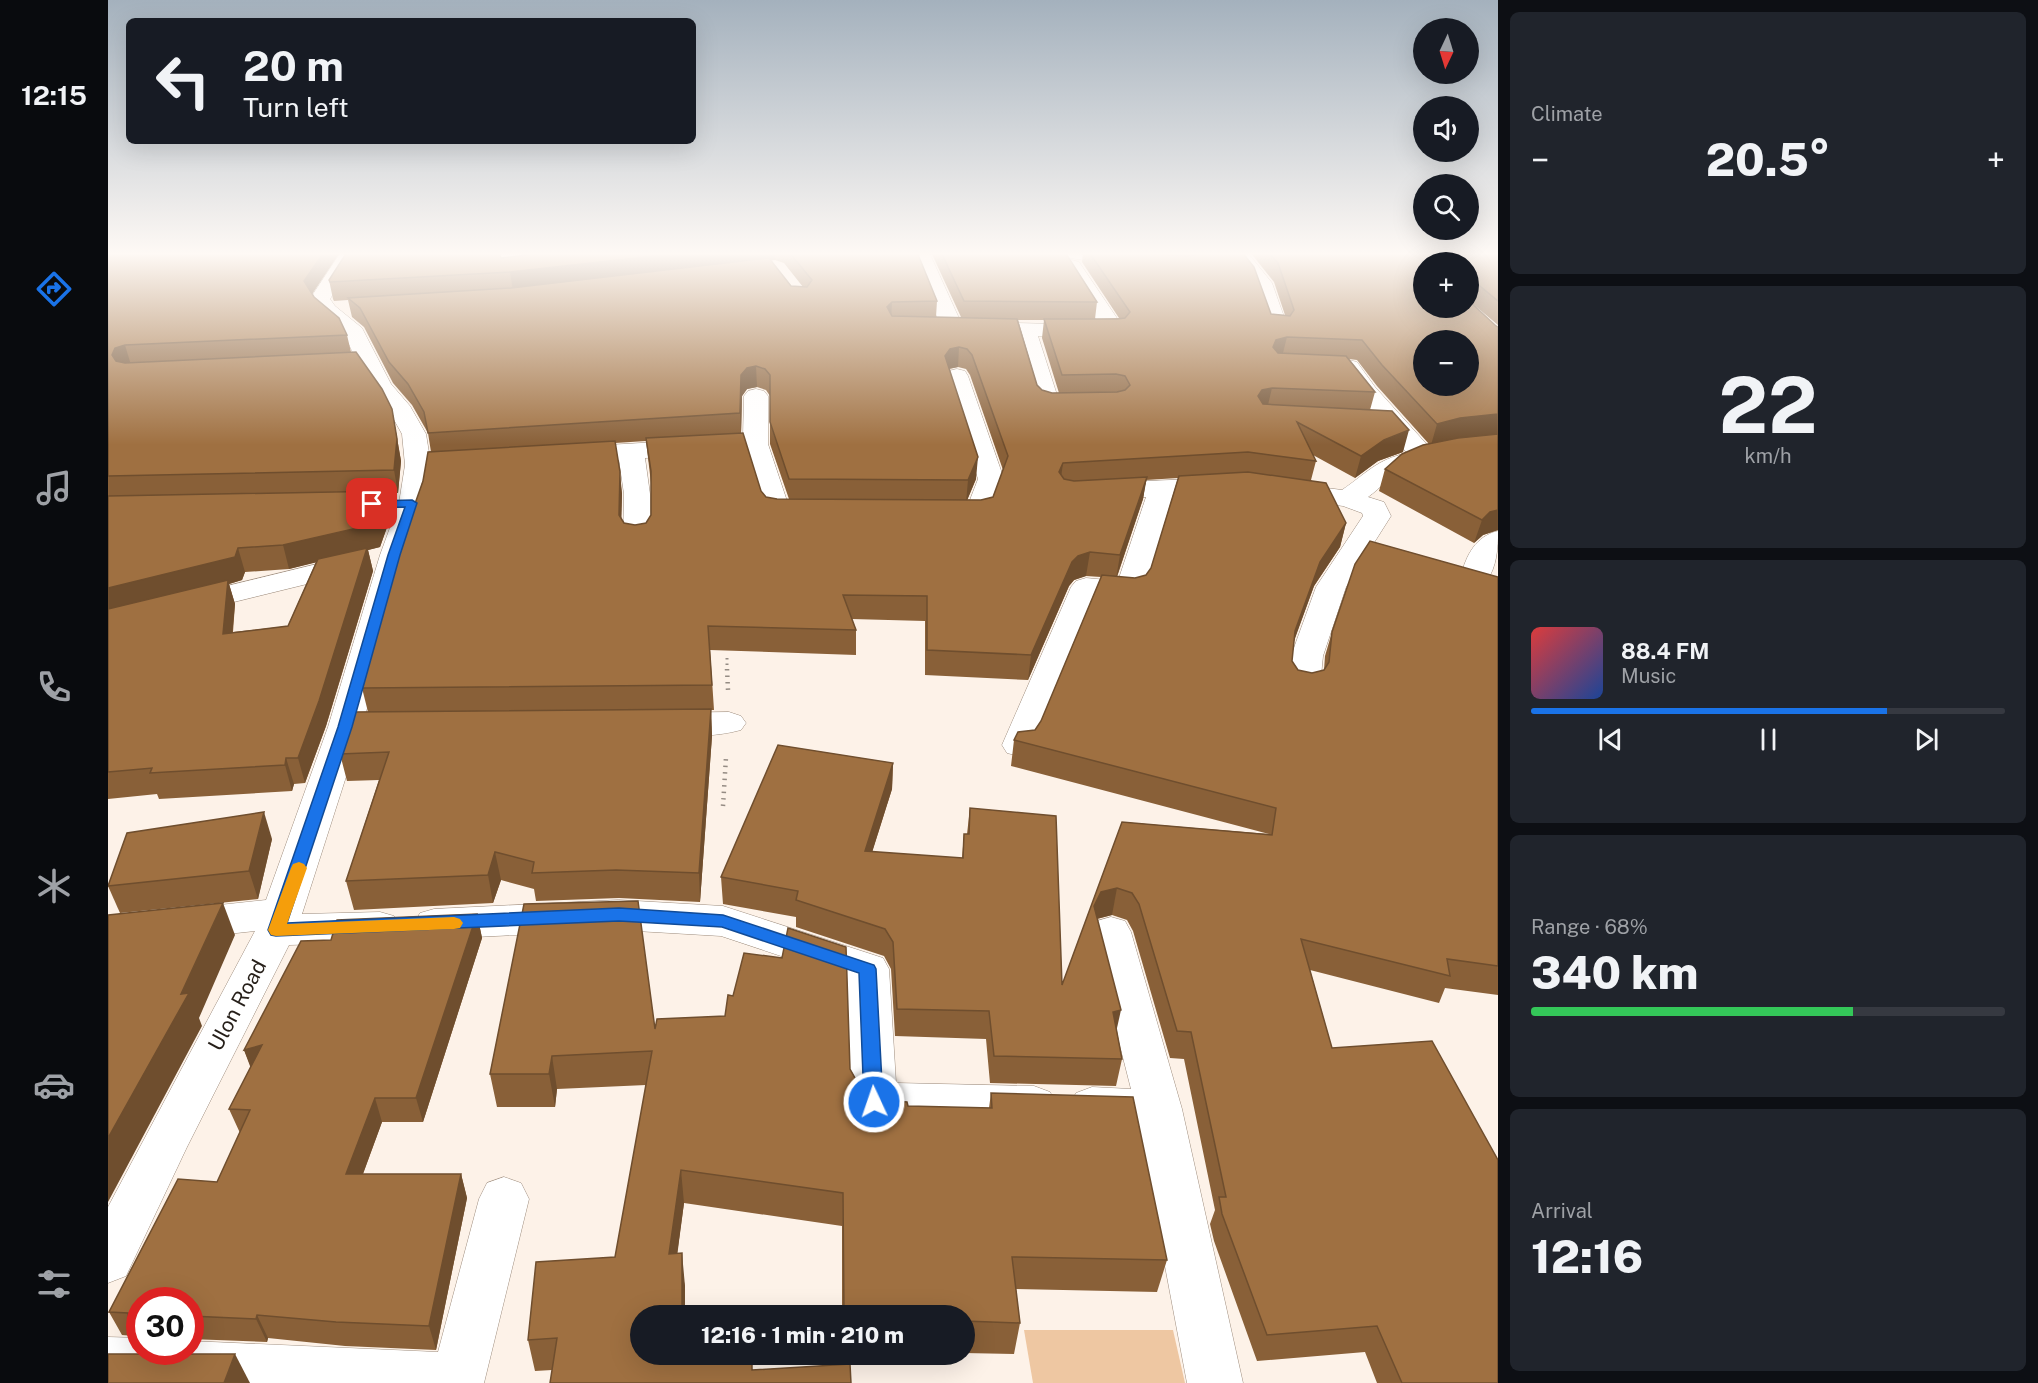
<!DOCTYPE html>
<html lang="en">
<head>
<meta charset="utf-8">
<style>
  :root { --surface:#171b24; --page:#20242c; --text:#f1f3f6; --muted:#9ea1a6; --line:#363941; --accent:#1a73e8 }
  body { margin:0; font-family:"Public Sans",sans-serif; background:var(--page); color:var(--text); height:100vh; display:flex; flex-direction:column; font-size:22px; white-space:nowrap }
  * { box-sizing:border-box; margin:0 }
  p { font-size:20px; color:var(--muted) }
  .icon { flex:none; width:33px; height:33px; fill:none; stroke:currentColor; stroke-width:2; stroke-linecap:round; stroke-linejoin:round }
  .map { position:relative; flex:1; overflow:hidden }
  .panel { display:flex; flex-direction:column; gap:12px; padding:12px; background:#0d0f14; width:540px }
  .panel>* { flex:none }
  .hud { position:absolute; left:18px; top:18px; width:570px; height:126px; border-radius:9px; box-shadow:0 6px 24px #0002; background:#171b24; color:var(--text); overflow:hidden }
  .needle { width:39px; rotate:184deg }
  .buttons { position:absolute; left:1305px; top:18px; display:grid; gap:12px }
  .buttons a { display:grid; place-items:center; width:66px; height:66px; border-radius:50%; background:var(--surface); box-shadow:0 6px 24px #0002; font-size:30px }
  .speed { position:absolute; left:18px; top:1287px; display:flex; gap:12px; font-size:30px; font-weight:700; text-align:center }
  .speed>* { display:grid; place-content:center; width:78px; height:78px; border-radius:50%; background:var(--surface); box-shadow:0 6px 24px #0002; line-height:1 }
  .speed .limit { border:9px solid #d22; background:#fff; color:#111 }
  .pin { position:absolute; display:grid; place-items:center; width:51px; height:51px; color:#fff; margin:-26px; border-radius:12px; box-shadow:0 3px 9px #0006 }
  .me { position:absolute; width:66px; margin:-33px; rotate:357deg; stroke-linejoin:round; filter:drop-shadow(0 0 4px #0008) }
  .turn { display:flex; align-items:center; gap:21px; height:126px; padding:0 18px; font-size:27px }
  .turn .icon { width:78px; height:78px; stroke-width:2.5 }
  .turn b { display:block; font-size:42px; line-height:51px }
  .big { font-size:45px; font-weight:800; line-height:1.1 }
  .panel .card { flex:1; display:flex; flex-direction:column; justify-content:center; gap:9px; min-width:0; padding:0 21px; border-radius:9px; background:var(--page) }
  .panel .dial { align-items:center; gap:0 }
  .dial b { font-size:78px; line-height:1 }
  .song { display:flex; align-items:center; gap:18px }
  .cover { width:72px; height:72px; border-radius:9px; background:linear-gradient(135deg,hsl(0 70% 55%),hsl(220 70% 35%)) }
  .played { height:6px; border-radius:3px; background:linear-gradient(90deg,var(--accent) 75%,var(--line) 75%) }
  .keys { display:flex; justify-content:space-around; direction:ltr }
  .heat { display:flex; justify-content:space-between; align-items:center; font-size:33px; direction:ltr }
  .charge { height:9px; border-radius:4px; background:linear-gradient(90deg,#34c759 68%,var(--line) 0) }
  .trip { position:absolute; left:522px; top:1305px; width:345px; height:60px; border-radius:30px; background:var(--surface); box-shadow:0 6px 24px #0002; font-weight:800; line-height:60px; text-align:center }
  main { display:flex; flex:1; min-height:0 }
  .tabs { display:flex; flex-direction:column; width:108px; justify-content:space-around; align-items:center; background:#090b0e; color:var(--muted) }
  .tabs .icon { width:42px; height:42px }
  .tabs .current { color:var(--accent) }
  .tabs b { font-size:27px; color:var(--text) }
  .map>svg:first-child { display:block }
</style>
</head>
<body>
<main>
<nav class="tabs">
<b>12:15</b>
<svg class="icon current" aria-label="directions" viewBox="0 0 24 24"><path d="M12 3l9 9-9 9-9-9zM9 14v-3h6M13 9l2 2-2 2"/></svg>
<svg class="icon" aria-label="music" viewBox="0 0 24 24"><path d="M9 18V5l10-2v13"/><circle cx="6" cy="18" r="3"/><circle cx="16" cy="16" r="3"/></svg>
<svg class="icon" aria-label="phone" viewBox="0 0 24 24"><path d="M5 4h4l2 5-3 2q2 4 5 5l2-3 5 2v4C11 20 4 13 5 4z"/></svg>
<svg class="icon" aria-label="climate" viewBox="0 0 24 24"><path d="M12 3v18M4 7l16 10M4 17L20 7"/></svg>
<svg class="icon" aria-label="car" viewBox="0 0 24 24"><path d="M5 17H2v-5l4-1 3-4h7l3 4 3 1v5h-3M9 17h6M6 11h13"/><circle cx="7" cy="17" r="2"/><circle cx="17" cy="17" r="2"/></svg>
<svg class="icon" aria-label="filters" viewBox="0 0 24 24"><path d="M4 7h16M4 17h16"/><circle cx="9" cy="7" r="2"/><circle cx="15" cy="17" r="2"/></svg>
</nav>
<div class="map">
<svg width="1390" height="1383" viewBox="0 0 1390 1383">
  <rect width="100%" height="100%" fill="#fdf2e8"/>
  <!-- green -->
  <polygon fill="#eec7a2" points="916,1330 1065,1330 1077,1383 925,1383"/>
  <g fill="none" stroke-linecap="round" stroke-linejoin="round">
    <defs>
      <g id="minor">
        <polygon points="233,252 251,252 222,299 227,306 254,328 283,384 302,406 318,434 323,465 317,503 300,555 254,727 194,914 272,912 286,916 292,927 286,938 272,942 181,945 79,1147 18,1276 0,1283 0,1207 147,931 0,947 0,917 158,900 220,727 272,555 291,503 297,465 294,434 280,409 261,387 237,336 212,314 202,299"/>
        <polygon points="803,252 821,252 855,327 852,332 844,333 836,332 833,327"/>
        <polygon points="953,252 1001,252 1026,256 1029,260 1026,264 1019,266 962,258 955,256"/>
        <polygon points="1120,252 1139,252 1164,283 1180,328 1177,333 1169,334 1161,333 1144,284"/>
        <polygon points="964,260 971,262 1017,330 1014,335 1006,336 998,335 995,330 954,266 957,262"/>
        <polygon points="867,322 988,325 991,330 988,335 980,336 930,336 950,398 981,400 985,405 981,410 973,412 933,410 917,368 909,335 859,333 856,328 859,323"/>
        <path d="M1241 360 1249 362 1267 387 1322 448 1345 442 1390 437V453C1360 456 1325 457 1297 469 1282 475 1273 488 1260 497L1276 502 1283 516 1238 587 1215 656 1212 686 1208 693 1196 696 1184 693 1180 686 1183 656 1208 587 1255 516 1254 513 1235 506 1171 497 1167 491 1171 485 1180 483 1234 490C1259 473 1268 460 1299 453L1251 397 1234 373 1228 372 1225 367 1228 362Z"/>
        <path d="M849 369 857 371 860 376 896 479 881 519C865 523 848 523 832 519L828 513 832 507 860 505 870 479 838 376 841 371Z"/>
        <path d="M648 389 656 391 660 396V444L680 504 710 506 714 512 710 518C694 522 675 522 659 518L655 512 637 452 537 458 542 494 543 538 539 544 529 546 519 544 515 538 516 494 511 460 465 463 456 460 452 455 456 450 465 447 635 437 636 396 640 391Z"/>
        <polygon points="1111,478 1120,480 1124,486 1120,492 1065,496 1037,591 1033,597 1022,600 989,597 928,745 923,753 911,756 899,753 894,745 963,587 968,581 978,578 1010,581 1038,497 991,499 982,497 978,491 982,485 991,483"/>
        <path d="M1390 531C1390 548 1389 567 1378 582L1368 585 1358 582 1353 576C1358 555 1368 536 1390 531Z"/>
        <polygon points="246,555 256,558 260,564 256,570 0,633 0,615"/>
        <path d="M621 712 633 716 638 723 633 730C608 737 573 738 548 731L543 724 548 717 560 713Z"/>
        <polygon points="511,900 615,906 775,958 781,969 788,1083 926,1086 942,1092 949,1106 942,1120 926,1126 766,1121 750,1116 743,1102 739,978 613,936 511,930 326,939 312,935 306,924 312,913 326,909"/>
        <polygon points="1003,917 1017,921 1023,932 1074,1109 1135,1383 1079,1383 1031,1128 984,1127 968,1121 961,1107 968,1093 984,1087 1023,1089 983,932 989,921"/>
        <polygon points="396,1177 413,1183 421,1199 376,1383 0,1383 0,1337 32,1338 32,1352 82,1352 82,1341 330,1352 371,1199 379,1183"/>
      </g>
    </defs>
    <!-- minor casing -->
    <use href="#minor" stroke="#9e8d7e" stroke-width="1"/>
    <!-- path-far1 -->
    <polyline stroke="#948b83" stroke-width="3" stroke-dasharray="1.5 4" stroke-linecap="butt" points="619,658 619,670"/>
    <!-- path -->
    <g stroke="#948b83" stroke-width="4.5" stroke-dasharray="1.5 5" stroke-linecap="butt">
      <polyline points="619,669 620,690"/>
      <polyline points="615,806 618,757"/>
    </g>
    <!-- minor -->
    <use href="#minor" fill="#fff" fill-rule="evenodd"/>
  </g>
  <!-- wall -->
  <g fill="#896038" fill-rule="evenodd">
    <path d="M0 252H232L204 294 239 335 243 352 284 409 293 461 290 493H280L284 513 272 547 260 550 265 571 218 726 197 783 186 784 184 791 51 799 49 794 0 799ZM208 562 180 626 125 632 127 604 121 584 134 580 137 572 181 569Z"/>
    <path d="M444 252H809L829 301 828 317H853L823 252H957L989 302 987 319 1011 318 974 262 975 252H1092L1091 255 1110 252H1109H1134L1163 314 1177 315 1166 282 1142 252H1310L1312 254 1319 256 1314 252H1390V325L1365 304 1388 326 1390 327V530L1375 535 1366 543 1271 491 1277 469 1321 444 1269 386 1249 360 1241 359 1267 392 1262 410 1295 452 1270 461 1247 478 1205 455 1208 461 1203 480 1238 523 1232 547 1206 586 1186 640 1184 661 1190 670 1204 673 1216 670 1217 656 1224 632 1390 577V995L1337 988 1331 1003 1202 970 1224 1048 1390 1383H1269L1257 1352 1149 1361 1106 1241 1102 1224 1107 1210 1076 1059 1062 1058 1025 931 1019 920 1004 915 989 919 1014 1059 1008 1086 882 1083 878 1039 787 1036 783 969 776 956 688 927V917L615 904 613 877 785 763 784 789 764 852 854 858 856 834H859L862 808 954 985 1014 822 1161 834 903 766 906 740 927 730 933 721 993 577 978 576 966 580 961 586 920 680 817 675V621L744 619 748 630V655L602 650 606 710H603L604 736 592 902 511 898 428 901 426 889 393 880 385 903 246 910 238 881 271 780 239 781 232 754 260 712 254 688 323 452 320 433 304 405 285 383 256 327 244 317 240 300 226 301 225 299 221 280ZM662 260H667L676 263 695 287 683 286ZM1360 262V308H1316ZM910 320H936L934 338 951 393H944L934 390 929 385ZM850 367 858 369 862 375 895 470 885 497 873 500H859L868 479 841 369ZM649 387 658 390 662 396V444L681 499H669L658 497 653 491 633 433 634 396 639 389ZM538 441 543 483V515L538 523 527 525 516 523 513 518 514 494 507 443ZM1070 478 1043 568 1038 575 1027 578 1009 577 1035 499 1038 480Z"/>
    <polygon points="164,839 150,899 12,913 0,886"/>
    <polygon points="416,904 547,1029 742,1069 751,1085 785,1101 800,1106 881,1108 883,1093 1059,1260 1049,1292 908,1289 912,1323 906,1354 856,1353 856,1316 734,1316 734,1226 576,1203 569,1254 577,1286 532,1354 645,1370 444,1370 427,1371 420,1340 507,1257 538,1085 449,1089 447,1107 389,1107 382,1074"/>
    <polygon points="369,914 374,938 315,1122 274,1122 255,1174 353,1174 359,1198 328,1350 237,1346 160,1338 159,1342 82,1339 82,1300 32,1300 32,1345 26,1336 14,1335 1,1312 109,1182 132,1133 121,1109 143,1067 136,1050 223,940"/>
  </g>
  <!-- shaded-wall -->
  <g fill="#6f4e2e">
    <polygon points="216,252 232,252 200,300 196,281"/>
    <polygon points="581,252 667,252 667,260 405,291 402,272"/>
    <polygon points="784,302 783,321 779,307"/>
    <polygon points="1179,337 1174,357 1165,347 1168,340"/>
    <polygon points="17,345 23,365 10,375 4,355 7,348"/>
    <polygon points="851,347 850,367 840,369 837,356 842,349"/>
    <polygon points="648,366 649,387 639,389 634,396 633,435 632,413 633,375 639,368"/>
    <polygon points="1164,388 1159,409 1150,411 1150,396 1154,390"/>
    <polygon points="284,409 293,461 290,493 286,470"/>
    <polygon points="1390,414 1390,435 1323,445 1329,424 1352,418"/>
    <polygon points="1301,430 1295,452 1270,461 1247,478 1253,456 1276,440"/>
    <polygon points="870,457 868,479 858,503 860,480"/>
    <polygon points="955,463 952,486 951,472"/>
    <polygon points="512,472 514,494 513,538 511,515"/>
    <polygon points="1039,477 1035,499 1008,579 1012,555"/>
    <polygon points="279,491 284,513 272,547 260,550 265,571 218,726 197,783 190,758 259,550 181,569 175,545"/>
    <polygon points="1390,510 1390,530 1375,535 1366,543 1374,520 1382,512"/>
    <polygon points="1238,523 1232,547 1206,586 1181,655 1187,631 1212,562"/>
    <polygon points="130,548 137,572 134,580 121,584 127,604 122,658 115,634 0,614 0,588"/>
    <polygon points="982,552 978,576 966,580 961,586 920,680 923,655 964,562 970,556"/>
    <polygon points="603,709 604,736 592,902 591,873"/>
    <polygon points="178,758 186,784 184,791 177,765"/>
    <polygon points="785,763 784,789 756,878 757,851"/>
    <polygon points="156,812 164,839 150,899 141,871"/>
    <polygon points="387,852 393,880 385,903 380,875"/>
    <polygon points="1009,888 1004,915 988,919 986,906 993,892"/>
    <polygon points="115,903 127,935 91,1018 94,1026 0,1202 0,1138 73,994"/>
    <polygon points="369,914 374,938 315,1122 308,1098"/>
    <polygon points="1013,1010 1007,1037 1005,1012"/>
    <polygon points="154,1045 145,1074 136,1050"/>
    <polygon points="444,1056 449,1089 447,1107 441,1074"/>
    <polygon points="267,1098 274,1122 246,1198 238,1174"/>
    <polygon points="573,1170 576,1203 565,1287 561,1254"/>
    <polygon points="353,1174 359,1198 328,1350 321,1326"/>
    <polygon points="574,1253 577,1286 577,1316 574,1316"/>
    <polygon points="149,1315 160,1338 159,1342 148,1319"/>
    <polygon points="127,1354 142,1383 116,1383"/>
  </g>
  <!-- building -->
  <g fill="#9f7041" stroke="#6f4e2e" stroke-width="1.5" fill-rule="evenodd">
    <polygon points="0,252 216,252 196,281 206,297 231,318 239,335 17,345 7,348 4,355 8,361 17,363 248,352 274,389 284,409 289,439 286,470 0,476"/>
    <polygon points="239,252 391,252 393,258 444,252 581,252 402,272 222,282 221,280"/>
    <path d="M681 252H809L829 301 784 302 779 307 784 316 909 319 929 385 934 390 944 393 1009 392 1017 390 1022 385 1017 376 1008 374 954 375 936 319H1009L1017 318 1022 312 981 252H1029L1042 254 1078 256 1113 252H1134L1146 267 1163 314 1182 316 1186 310 1170 263 1160 252H1310L1312 254 1320 257 1323 255V252H1390V301L1367 282 1364 283 1363 287H1360V262H1316V308H1360V300L1388 326 1390 327V414L1352 418 1329 424 1274 365 1254 340 1179 337 1168 340 1165 347 1170 353 1238 356 1267 392 1164 388 1154 390 1150 396 1155 404 1284 411 1301 430 1276 440 1253 456 1189 422 1208 461 1140 452 955 463 951 472 956 479 966 481 1039 477 1012 555 982 552 970 556 964 562 923 655 819 650V596L735 595 748 630 600 626 604 685 254 688 297 532 315 481 320 452 507 441 512 472 511 515 516 523 527 525 538 523 543 515V471L538 438 635 433 653 491 658 497 669 499 873 500 885 497 900 456 864 355 859 349 851 347 842 349 837 356 870 457 860 480 681 479 662 422V375L657 369 648 366 639 368 633 375 632 413 320 433 316 412 300 384 281 362 252 308 240 298 403 288 661 258 683 286 699 287 704 280ZM1316 340H1360V386H1316Z"/>
    <polygon points="833,252 957,252 989,302 856,301"/>
    <polygon points="1390,434 1390,510 1382,512 1374,520 1277,469 1294,454 1315,445 1350,438"/>
    <polygon points="1140,472 1218,483 1238,523 1212,562 1187,631 1184,661 1190,670 1204,673 1216,670 1221,662 1224,632 1247,564 1262,541 1390,577 1390,966 1339,959 1342,976 1193,939 1224,1048 1324,1041 1390,1160 1390,1383 1294,1383 1269,1326 1159,1335 1114,1214 1111,1197 1118,1197 1083,1032 1069,1031 1031,904 1024,893 1009,888 993,892 986,906 1013,1010 1005,1012 1014,1059 886,1056 881,1011 789,1009 785,942 777,929 688,900 690,891 613,877 670,745 785,763 757,851 855,858 856,834 861,834 862,808 948,816 954,985 1014,822 1164,835 1168,808 906,740 910,732 927,730 933,721 994,575 1027,578 1038,575 1043,568 1071,476"/>
    <polygon points="279,491 267,524 175,545 130,548 127,557 0,588 0,496"/>
    <polygon points="259,548 211,701 190,758 178,758 177,765 42,773 44,768 0,772 0,609 120,580 115,634 180,626 210,559"/>
    <polygon points="603,709 591,873 508,870 424,873 426,862 387,852 380,875 238,881 281,752 232,754 246,712"/>
    <polygon points="156,812 141,871 0,886 19,833"/>
    <polygon points="530,901 547,1029 549,1019 617,1016 620,995 625,996 636,953 674,958 680,928 738,947 742,1069 751,1085 767,1090 784,1091 785,1101 799,1102 800,1106 884,1108 883,1093 1025,1097 1059,1260 904,1257 912,1323 856,1321 856,1316 736,1316 735,1193 573,1170 561,1254 574,1253 574,1316 532,1316 532,1354 644,1355 644,1370 742,1364 743,1383 442,1383 449,1338 420,1340 428,1262 507,1257 544,1051 444,1056 441,1074 382,1074 416,904"/>
    <polygon points="115,903 73,994 81,993 0,1138 0,915"/>
    <polygon points="369,914 308,1098 267,1098 238,1174 353,1174 321,1326 228,1322 149,1315 148,1319 82,1316 82,1300 32,1300 32,1326 21,1326 20,1313 1,1312 70,1179 109,1182 142,1110 121,1109 154,1045 136,1050 193,941 223,940 229,920"/>
    <polygon points="0,1354 127,1354 116,1383 0,1383"/>
  </g>
  <!-- sky -->
  <linearGradient id="sky" x2="0" y2="1"><stop stop-color="#a4b1bd"/><stop offset="0.57" stop-color="#fef9f5"/><stop offset="1" stop-color="#fef9f5" stop-opacity="0"/></linearGradient>
  <rect width="1390" height="445" fill="url(#sky)"/>
  <!-- route -->
  <polygon fill="#1a73e8" stroke="#114b97" stroke-width="1.5" points="304,500 309,503 292,555 244,727 179,923 511,908 615,915 766,965 768,969 775,1102 772,1107 766,1110 759,1107 756,1102 751,973 614,927 511,921 168,936 163,935 160,930 230,727 280,555 297,507 264,508 258,504 264,501"/>
  <!-- slow -->
  <polygon fill="#f59e0b" points="191,862 196,864 199,868 179,924 346,917 352,919 355,923 352,928 346,929 168,936 163,935 160,930 183,868 185,864"/>
  <g text-anchor="middle" dominant-baseline="central" stroke-width="5" stroke-linejoin="round" paint-order="stroke">
    <!-- street labels -->
    <g font-size="21" fill="#261f19" stroke="#fff">
      <text transform="translate(129 1005) rotate(-62)">Ulon Road</text>
    </g>
  </g>
</svg>
<div class="buttons">
<a><svg class="needle" viewBox="-14 -14 28 28"><path d="M0-13l5 13h-10z" fill="#e53935"/><path d="M0 13l5-13h-10z" fill="#9ea1a6"/></svg></a>
<a><svg class="icon" aria-label="sound" viewBox="0 0 24 24"><path d="M4 9h4l5-4v14l-5-4H4zM17 9q2 3 0 6"/></svg></a>
<a><svg class="icon" aria-label="search" viewBox="0 0 24 24"><circle cx="10" cy="10" r="6"/><path d="M15 15l6 6"/></svg></a>
<a>+</a>
<a>−</a>
</div>
<div class="speed"><div class="limit">30</div></div>
<div class="pin" style="left:264px;top:504px;background:#d93025"><svg class="icon" aria-label="arrive" viewBox="0 0 24 24"><path d="M6 21V4h12l-3 4 3 4H6"/></svg></div>
<svg class="me" style="left:766px;top:1102px" viewBox="-20 -20 40 40"><circle r="17" fill="#1a73e8" stroke="#fff" stroke-width="3"/><path d="M0-11L8 9 0 5-8 9z" fill="#fff"/></svg>
<div class="trip">12:16 · 1 min · 210 m</div>
<div class="hud">
<div class="turn"><svg class="icon" aria-label="left" viewBox="0 0 24 24"><path d="M17 20v-9H6M10 6l-5 5 5 5"/></svg><div><b>20 m</b>Turn left</div></div>
</div>
</div>
<section class="panel">
<div class="card"><p>Climate</p>
<div class="heat"><a>−</a><b class="big">20.5°</b><a>+</a></div>
</div>
<div class="card dial"><b>22</b><p>km/h</p></div>
<div class="card">
<div class="song"><i class="cover"></i><div><b>88.4 FM</b><p>Music</p></div></div>
<div class="played"></div>
<div class="keys"><svg class="icon" aria-label="previous" viewBox="0 0 24 24"><path d="M18 5L8 12l10 7zM5 5v14"/></svg><svg class="icon" aria-label="pause" viewBox="0 0 24 24"><path d="M8 5v14M16 5v14"/></svg><svg class="icon" aria-label="next" viewBox="0 0 24 24"><path d="M6 5l10 7-10 7zM19 5v14"/></svg></div>
</div>
<div class="card"><p>Range · 68%</p><b class="big">340 km</b><div class="charge"></div></div>
<div class="card"><p>Arrival</p><b class="big">12:16</b></div>
</section>
</main>
</body>
</html>
